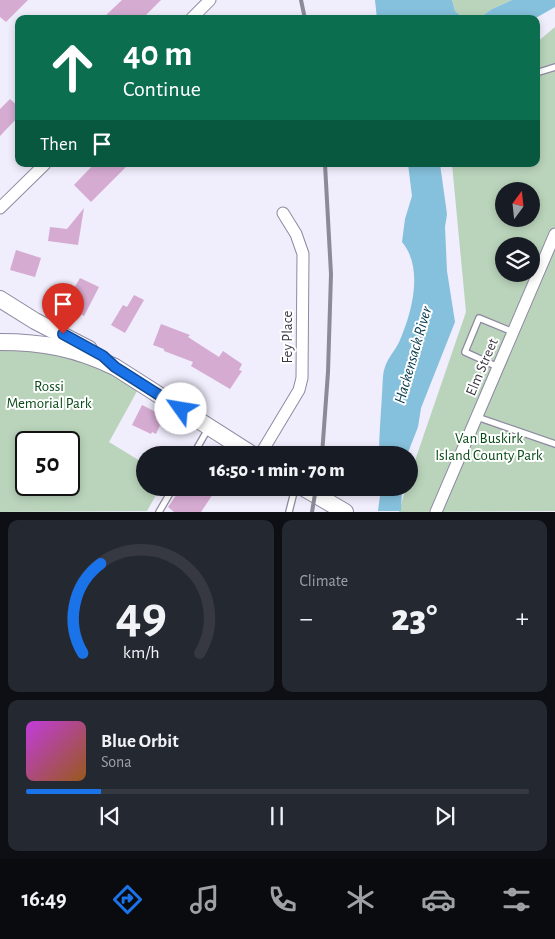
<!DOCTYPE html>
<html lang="en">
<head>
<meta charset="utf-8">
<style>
  :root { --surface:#171b24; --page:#242831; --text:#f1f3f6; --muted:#9ea1a6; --line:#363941; --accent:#1a73e8 }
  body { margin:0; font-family:"Alegreya Sans",sans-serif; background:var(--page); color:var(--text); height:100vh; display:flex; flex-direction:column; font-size:19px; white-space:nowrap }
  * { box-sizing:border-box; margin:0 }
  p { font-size:16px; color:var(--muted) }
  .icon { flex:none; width:28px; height:28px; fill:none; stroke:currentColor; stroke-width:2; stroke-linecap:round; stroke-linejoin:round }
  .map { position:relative; height:512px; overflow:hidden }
  .panel { display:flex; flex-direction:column; gap:8px; padding:8px; background:#0d0f14; flex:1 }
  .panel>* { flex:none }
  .hud { position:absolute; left:15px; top:15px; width:525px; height:152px; border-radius:10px; box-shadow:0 2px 8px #0003; background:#0b6e4f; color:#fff; overflow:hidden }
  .needle { width:32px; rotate:15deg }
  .tools { position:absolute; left:495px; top:182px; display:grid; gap:10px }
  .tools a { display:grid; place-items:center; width:45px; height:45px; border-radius:50%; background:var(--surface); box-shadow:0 2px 8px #0003; font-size:25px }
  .speed { position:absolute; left:15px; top:431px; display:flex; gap:10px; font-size:25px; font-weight:700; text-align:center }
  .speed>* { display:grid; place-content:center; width:65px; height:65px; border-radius:50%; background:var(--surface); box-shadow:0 2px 8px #0003; line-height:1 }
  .speed .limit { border:2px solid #111; border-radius:8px; background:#fff; color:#111 }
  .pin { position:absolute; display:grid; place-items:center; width:42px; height:42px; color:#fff; margin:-51px -21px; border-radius:50% 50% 50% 0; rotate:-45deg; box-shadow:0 0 5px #0007 }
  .pin .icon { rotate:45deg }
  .me { position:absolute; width:55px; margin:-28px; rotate:302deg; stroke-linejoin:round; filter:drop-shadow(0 0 4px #0008) }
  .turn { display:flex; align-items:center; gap:18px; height:105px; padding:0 25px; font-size:22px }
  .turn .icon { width:65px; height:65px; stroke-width:2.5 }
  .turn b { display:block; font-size:35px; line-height:42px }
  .then { display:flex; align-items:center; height:48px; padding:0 25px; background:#0003; gap:10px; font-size:19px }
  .big { font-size:38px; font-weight:800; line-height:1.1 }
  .panel .card { flex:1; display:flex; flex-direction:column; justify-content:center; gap:8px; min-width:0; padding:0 18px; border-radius:10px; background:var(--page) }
  .panel .dial { align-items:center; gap:0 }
  .dial svg { height:130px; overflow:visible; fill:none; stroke:var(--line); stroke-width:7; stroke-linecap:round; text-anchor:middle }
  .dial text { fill:var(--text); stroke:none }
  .song { display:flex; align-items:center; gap:15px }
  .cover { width:60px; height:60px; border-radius:8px; background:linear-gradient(135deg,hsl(290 70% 55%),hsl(30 70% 35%)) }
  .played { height:5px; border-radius:2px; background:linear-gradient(90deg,var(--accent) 15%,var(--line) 15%) }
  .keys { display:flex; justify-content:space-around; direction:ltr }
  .heat { display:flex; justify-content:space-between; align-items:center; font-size:28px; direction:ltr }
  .panel .tiles { flex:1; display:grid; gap:8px; grid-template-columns:1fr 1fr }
  .card:last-child { grid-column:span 2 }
  .trip { position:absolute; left:136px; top:446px; width:282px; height:50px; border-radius:25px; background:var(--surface); box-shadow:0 2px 8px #0003; font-weight:800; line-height:50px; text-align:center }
  .dock { display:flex; height:80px; justify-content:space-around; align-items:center; background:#090b0e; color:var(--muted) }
  .dock .icon { width:35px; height:35px }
  .dock .on { color:var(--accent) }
  .dock b { font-size:22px; color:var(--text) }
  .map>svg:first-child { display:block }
</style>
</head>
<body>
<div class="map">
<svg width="555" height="512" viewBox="0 0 555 512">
  <rect width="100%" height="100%" fill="#f0edfc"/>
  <!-- green -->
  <g fill="#bad4bb" fill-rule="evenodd">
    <polygon points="452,0 512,0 492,9 478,19 464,19 455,11"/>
    <path d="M555 27V511L399 512 406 488H410V475L466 312 452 164H536V43ZM504 191H531V219H504ZM504 246H531V274H504Z"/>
    <path d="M0 342 45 344 141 384 109 442 145 464V488H160L147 511 0 512ZM26 442H69V485H26Z"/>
  </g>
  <!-- water -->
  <g fill="#85c0dc">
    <polygon points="375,0 452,0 455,11 464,19 377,19"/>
    <polygon points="512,0 555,0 555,7 534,19 478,19 492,9"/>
    <path d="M408 164H440L447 214 445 227 447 271 455 322 421 408 418 427 407 455H379C379 434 381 414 382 394 383 385 382 375 385 367 388 357 396 350 400 340 412 312 424 268 402 242L405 219 412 196Z"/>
    <polygon points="381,488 402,488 401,511 378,511"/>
  </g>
  <!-- building -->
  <g fill="#d5abd2">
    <polygon points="0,0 28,0 6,22 0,17"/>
    <polygon points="122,0 161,0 142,19 102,19"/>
    <polygon points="10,99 19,107 19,116 0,136 0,109"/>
    <polygon points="94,164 129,164 91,202 74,185"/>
    <polygon points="84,208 78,245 48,241 50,227 67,229"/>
    <polygon points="16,250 41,258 35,277 10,270"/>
    <polygon points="80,278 99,287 84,316 64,306"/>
    <polygon points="134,295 144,300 125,333 111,325 123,305 127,307"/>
    <polygon points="161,324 190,335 188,337 219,357 223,351 242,364 239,370 242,371 230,389 191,366 193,362 164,351 164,349 153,345"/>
    <polygon points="142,405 162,415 160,418 163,419 156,434 152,432 151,434 132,425"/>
    <polygon points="181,488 217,488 201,512 174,512 168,507"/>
  </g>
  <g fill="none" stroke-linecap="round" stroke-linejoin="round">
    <defs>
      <g id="service">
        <polyline points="536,73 555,67"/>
        <polyline points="498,367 465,352 479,318 513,332"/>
        <polyline points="477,417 555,444"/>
        <polyline points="193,455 208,429"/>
        <polyline points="159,512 173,488"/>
        <polyline points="289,512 295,488"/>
      </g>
      <g id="minor">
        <polyline points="191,19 210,0"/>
        <polyline points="0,208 45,164"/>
        <polyline points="260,455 299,390 302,378 303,254 296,234 283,213"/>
        <polyline points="436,512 555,234"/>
      </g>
      <g id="secondary">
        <polyline points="0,299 35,321 89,349"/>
        <path d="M0 342C43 342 75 348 115 367L253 455"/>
        <polyline points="304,488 345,512"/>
      </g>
    </defs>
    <!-- service casing -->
    <use href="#service" stroke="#8e89a0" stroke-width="8"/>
    <!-- minor casing -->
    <use href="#minor" stroke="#8e89a0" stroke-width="13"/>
    <!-- secondary casing -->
    <use href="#secondary" stroke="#8e89a0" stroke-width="18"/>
    <!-- service -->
    <use href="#service" stroke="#fff" stroke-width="5.5"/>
    <!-- minor -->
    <use href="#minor" stroke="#fff" stroke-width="11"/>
    <!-- secondary -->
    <use href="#secondary" stroke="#fff" stroke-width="16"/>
    <!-- rail -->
    <g stroke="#8d8a97" stroke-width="4">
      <polyline points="301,0 305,19"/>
      <polyline points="322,455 328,372 331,274 325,164"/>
      <polyline points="312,512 316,488"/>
    </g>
  </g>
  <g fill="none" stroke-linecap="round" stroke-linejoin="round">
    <defs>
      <polyline id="route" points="63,334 103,356 115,367 181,409"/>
    </defs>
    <!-- route casing -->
    <use href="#route" stroke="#114b97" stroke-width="12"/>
    <!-- route -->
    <use href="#route" stroke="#1a73e8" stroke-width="9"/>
  </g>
  <g text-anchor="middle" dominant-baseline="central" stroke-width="4" stroke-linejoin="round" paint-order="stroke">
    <!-- street labels -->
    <g font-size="15" fill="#3b3842" stroke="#fff">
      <text transform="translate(287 337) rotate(-90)">Fey Place</text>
      <text transform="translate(482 367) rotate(-67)">Elm Street</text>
    </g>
    <!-- park labels -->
    <g font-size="15" fill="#094b18" stroke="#fff">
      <text x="49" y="386">Rossi<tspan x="49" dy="17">Memorial Park</tspan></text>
      <text x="489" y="438">Van Buskirk<tspan x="489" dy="17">Island County Park</tspan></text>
    </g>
    <!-- water labels -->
    <g font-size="16" font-style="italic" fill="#053a4e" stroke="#fff">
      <text transform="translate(413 355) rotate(-74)">Hackensack River</text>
    </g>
  </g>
</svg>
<div class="tools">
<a><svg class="needle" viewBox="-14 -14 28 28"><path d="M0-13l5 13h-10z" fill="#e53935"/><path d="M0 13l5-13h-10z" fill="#9ea1a6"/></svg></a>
<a><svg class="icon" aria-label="layers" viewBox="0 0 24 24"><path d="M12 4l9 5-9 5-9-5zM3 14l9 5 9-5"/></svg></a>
</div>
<div class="speed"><div class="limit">50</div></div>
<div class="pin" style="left:63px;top:334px;background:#d93025"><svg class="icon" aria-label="arrive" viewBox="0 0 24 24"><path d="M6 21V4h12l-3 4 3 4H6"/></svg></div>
<svg class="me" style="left:181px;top:409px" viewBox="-20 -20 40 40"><circle r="19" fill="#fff"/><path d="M0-13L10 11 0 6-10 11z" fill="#1a73e8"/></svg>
<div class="trip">16:50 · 1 min · 70 m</div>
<div class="hud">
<div class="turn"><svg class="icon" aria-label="ahead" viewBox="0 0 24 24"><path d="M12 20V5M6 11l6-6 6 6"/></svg><div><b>40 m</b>Continue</div></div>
<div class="then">Then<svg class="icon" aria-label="arrive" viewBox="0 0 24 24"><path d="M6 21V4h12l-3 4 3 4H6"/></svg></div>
</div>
</div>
<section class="panel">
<div class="tiles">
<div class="card dial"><svg viewBox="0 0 100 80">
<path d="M14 69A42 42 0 1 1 86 69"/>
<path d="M14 69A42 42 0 0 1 25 14" stroke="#1a73e8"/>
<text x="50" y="56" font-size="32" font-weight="700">49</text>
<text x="50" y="72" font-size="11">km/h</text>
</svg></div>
<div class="card"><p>Climate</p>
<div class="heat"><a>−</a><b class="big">23°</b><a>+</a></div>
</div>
<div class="card">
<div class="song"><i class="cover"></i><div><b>Blue Orbit</b><p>Sona</p></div></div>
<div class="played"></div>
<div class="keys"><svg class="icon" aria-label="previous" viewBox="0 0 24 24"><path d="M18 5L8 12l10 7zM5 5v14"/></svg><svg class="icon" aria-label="pause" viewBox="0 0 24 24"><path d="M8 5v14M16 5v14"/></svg><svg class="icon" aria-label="next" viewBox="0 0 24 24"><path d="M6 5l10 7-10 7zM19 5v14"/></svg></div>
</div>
</div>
</section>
<nav class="dock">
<b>16:49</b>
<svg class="icon on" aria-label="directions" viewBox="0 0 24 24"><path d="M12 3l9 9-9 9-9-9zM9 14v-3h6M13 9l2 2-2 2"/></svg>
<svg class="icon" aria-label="music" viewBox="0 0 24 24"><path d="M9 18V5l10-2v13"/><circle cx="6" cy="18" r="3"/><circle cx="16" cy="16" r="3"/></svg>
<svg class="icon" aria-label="phone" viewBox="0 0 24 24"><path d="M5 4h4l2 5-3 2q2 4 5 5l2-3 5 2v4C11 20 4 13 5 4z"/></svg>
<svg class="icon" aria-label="climate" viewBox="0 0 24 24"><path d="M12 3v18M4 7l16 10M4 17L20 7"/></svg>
<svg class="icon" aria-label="car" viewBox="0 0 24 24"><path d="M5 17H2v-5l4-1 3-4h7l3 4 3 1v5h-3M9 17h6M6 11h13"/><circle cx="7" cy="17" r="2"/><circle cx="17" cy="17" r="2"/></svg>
<svg class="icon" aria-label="filters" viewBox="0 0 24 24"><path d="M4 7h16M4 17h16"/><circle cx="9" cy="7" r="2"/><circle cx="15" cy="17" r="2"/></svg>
</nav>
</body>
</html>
